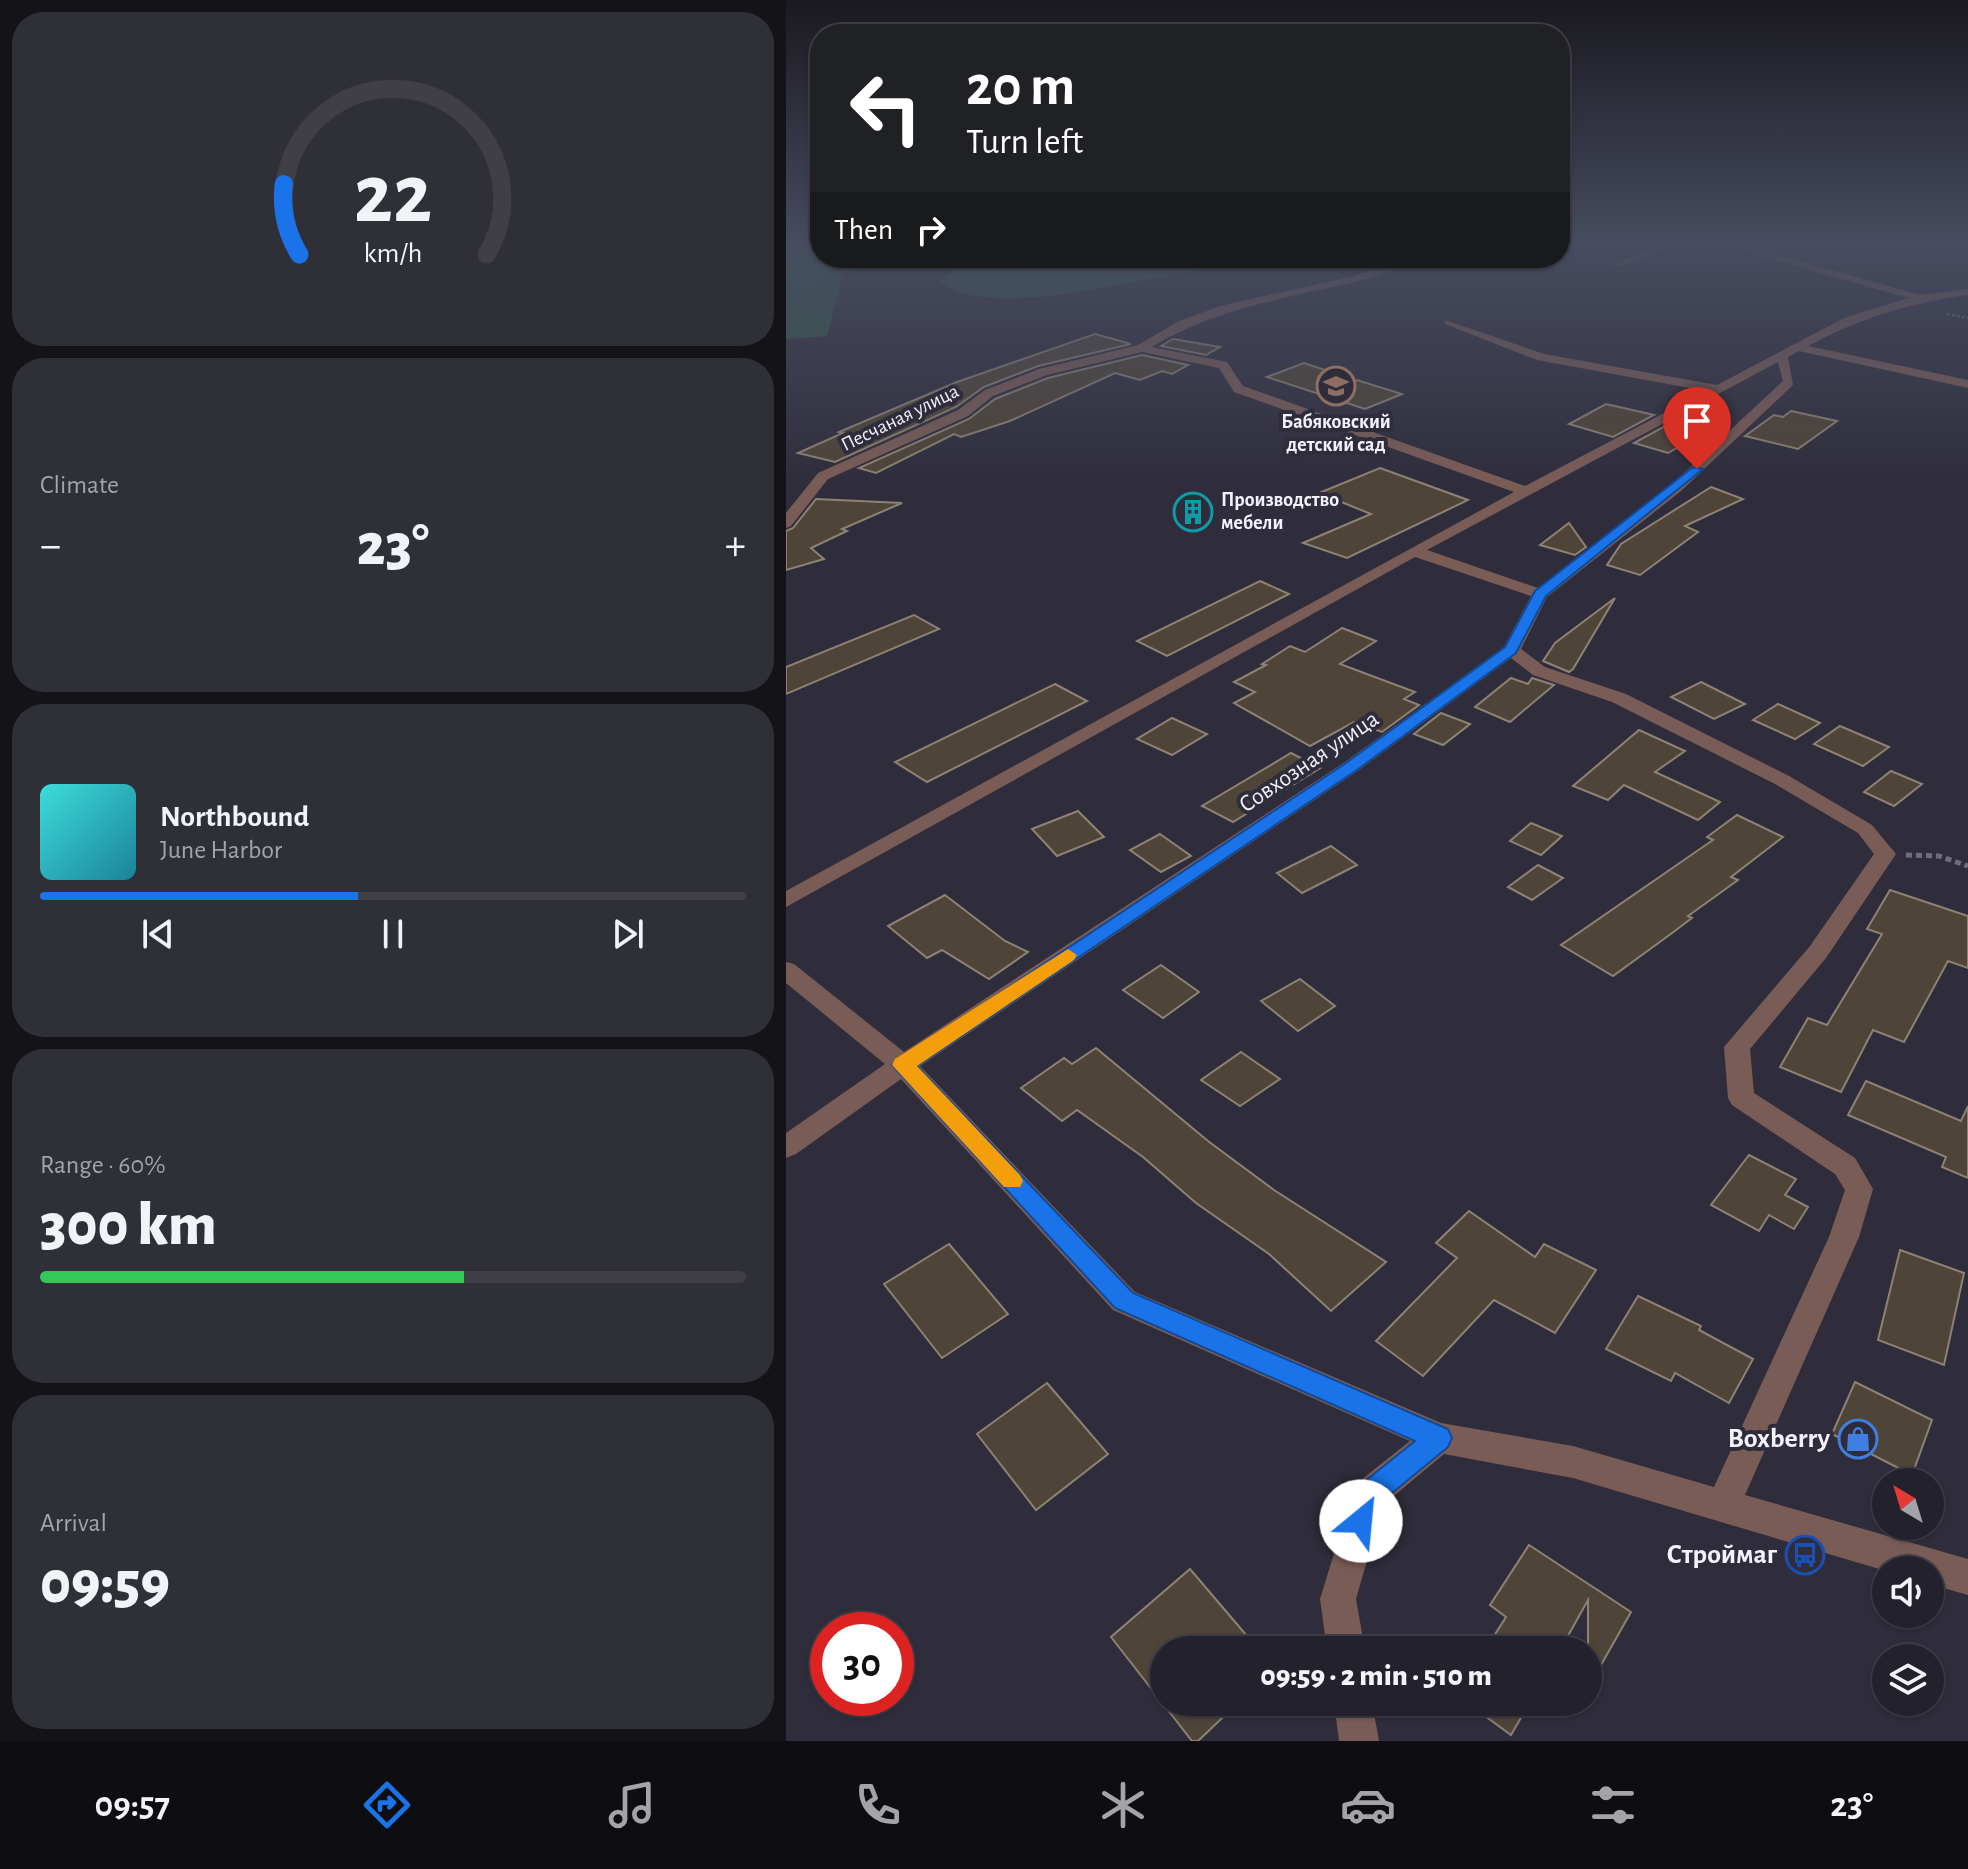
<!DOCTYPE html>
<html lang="en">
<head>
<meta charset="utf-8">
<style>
  :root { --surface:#23222c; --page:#2f2f38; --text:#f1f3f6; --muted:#a3a4a9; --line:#403f48; --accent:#1a73e8 }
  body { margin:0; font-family:"Alegreya Sans",sans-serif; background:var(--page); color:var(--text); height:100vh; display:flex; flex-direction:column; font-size:30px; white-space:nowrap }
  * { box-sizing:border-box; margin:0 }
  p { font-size:26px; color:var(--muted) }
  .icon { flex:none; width:44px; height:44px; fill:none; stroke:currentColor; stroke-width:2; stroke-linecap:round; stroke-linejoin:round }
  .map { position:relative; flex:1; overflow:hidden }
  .panel { display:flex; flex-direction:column; gap:12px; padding:12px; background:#131318; width:786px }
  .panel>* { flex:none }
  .hud { position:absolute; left:24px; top:24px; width:760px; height:244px; border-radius:32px; box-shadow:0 2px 6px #0004,0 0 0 2px var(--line); background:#202124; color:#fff; overflow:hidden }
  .needle { width:52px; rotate:322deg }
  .tools { position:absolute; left:1086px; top:1468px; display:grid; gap:16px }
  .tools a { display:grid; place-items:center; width:72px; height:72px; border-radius:50%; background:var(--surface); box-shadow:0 2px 6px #0004,0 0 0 2px var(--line); font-size:40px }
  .speed { position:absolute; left:24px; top:1612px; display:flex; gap:16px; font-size:40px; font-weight:700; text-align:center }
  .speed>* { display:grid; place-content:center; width:104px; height:104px; border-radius:50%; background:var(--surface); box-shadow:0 2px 6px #0004,0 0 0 2px var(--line); line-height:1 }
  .speed .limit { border:12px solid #d22; background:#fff; color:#111 }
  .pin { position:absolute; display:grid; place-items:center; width:68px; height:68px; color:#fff; margin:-82px -34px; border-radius:50% 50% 50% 0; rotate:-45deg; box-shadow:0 0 8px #0007 }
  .pin .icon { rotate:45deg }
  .me { position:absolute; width:88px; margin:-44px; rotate:28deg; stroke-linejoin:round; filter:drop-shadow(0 0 6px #0008) }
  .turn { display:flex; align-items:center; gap:28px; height:168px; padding:0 24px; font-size:36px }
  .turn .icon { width:104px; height:104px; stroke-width:2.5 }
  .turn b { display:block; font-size:56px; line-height:68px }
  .then { display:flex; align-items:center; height:76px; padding:0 24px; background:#0003; gap:16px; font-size:30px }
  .big { font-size:60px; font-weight:800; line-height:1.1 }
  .panel .tile { flex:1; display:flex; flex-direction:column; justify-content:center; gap:12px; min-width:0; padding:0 28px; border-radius:32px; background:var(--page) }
  .panel .dial { align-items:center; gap:0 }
  .dial svg { height:208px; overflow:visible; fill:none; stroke:var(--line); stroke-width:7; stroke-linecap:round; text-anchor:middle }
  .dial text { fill:var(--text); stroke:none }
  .song { display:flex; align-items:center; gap:24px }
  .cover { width:96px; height:96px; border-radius:12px; background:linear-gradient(135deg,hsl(180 70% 55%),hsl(190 70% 35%)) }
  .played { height:8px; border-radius:4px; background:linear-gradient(90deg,var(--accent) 45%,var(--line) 45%) }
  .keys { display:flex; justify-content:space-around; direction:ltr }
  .heat { display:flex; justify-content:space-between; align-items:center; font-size:44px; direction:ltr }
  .charge { height:12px; border-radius:6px; background:linear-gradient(90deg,#34c759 60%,var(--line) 0) }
  .trip { position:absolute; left:364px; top:1636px; width:452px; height:80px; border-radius:40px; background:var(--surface); box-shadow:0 2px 6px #0004,0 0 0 2px var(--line); font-weight:800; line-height:80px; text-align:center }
  .tab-bar { display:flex; height:128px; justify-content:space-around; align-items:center; background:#0e0e12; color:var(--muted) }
  .tab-bar .icon { width:56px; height:56px }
  .tab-bar .selected { color:var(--accent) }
  .tab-bar b { font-size:36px; color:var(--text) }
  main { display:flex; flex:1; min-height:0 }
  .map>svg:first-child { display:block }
</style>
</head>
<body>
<main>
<section class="panel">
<div class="tile dial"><svg viewBox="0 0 100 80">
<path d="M14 69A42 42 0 1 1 86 69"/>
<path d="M14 69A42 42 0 0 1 8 42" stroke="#1a73e8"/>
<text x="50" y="56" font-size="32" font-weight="700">22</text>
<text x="50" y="72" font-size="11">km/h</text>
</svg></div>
<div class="tile"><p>Climate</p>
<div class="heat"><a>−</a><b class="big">23°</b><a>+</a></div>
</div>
<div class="tile">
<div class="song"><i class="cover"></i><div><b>Northbound</b><p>June Harbor</p></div></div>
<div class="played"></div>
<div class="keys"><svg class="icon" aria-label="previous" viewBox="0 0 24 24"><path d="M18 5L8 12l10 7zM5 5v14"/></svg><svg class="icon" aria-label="pause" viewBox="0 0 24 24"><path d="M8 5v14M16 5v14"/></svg><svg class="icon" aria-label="next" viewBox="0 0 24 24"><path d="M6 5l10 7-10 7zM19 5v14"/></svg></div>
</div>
<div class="tile"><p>Range · 60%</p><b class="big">300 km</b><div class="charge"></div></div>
<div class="tile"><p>Arrival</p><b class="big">09:59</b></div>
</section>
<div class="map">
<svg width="1182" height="1741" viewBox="0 0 1182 1741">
  <rect width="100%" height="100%" fill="#2f2d3b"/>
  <!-- green -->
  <g fill="#2e5a44">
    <path d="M188 258H490L266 296C233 298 179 304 154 281L172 261Z"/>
    <polygon points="57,275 41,336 0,339 0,276"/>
  </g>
  <!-- forest -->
  <polygon fill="#206747" points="0,242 34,242 34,258 124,258 22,282 0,281"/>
  <!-- building -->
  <g fill="#4e4438" stroke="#8d8274" stroke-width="2">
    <polygon points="309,334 345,344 252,366 198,387 170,407 49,462 12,453 57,433 53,432 171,382"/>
    <polygon points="387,339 434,347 420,355 375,346"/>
    <polygon points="356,355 402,365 386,374 376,371 354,380 329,373 224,421 175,437 168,434 90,473 73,468 183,419 209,399 262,378"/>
    <polygon points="518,363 542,371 549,388 571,380 616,394 579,409 481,377"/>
    <polygon points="820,404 868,415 827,437 783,424"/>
    <polygon points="1005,411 1051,421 1012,449 959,436 988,415 997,417"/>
    <polygon points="890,420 926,428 882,453 848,443"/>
    <polygon points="594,468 682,500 561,558 517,543 585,514 533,493"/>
    <polygon points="925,487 957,499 899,526 912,532 854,575 821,565 835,544"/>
    <polygon points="30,499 116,503 56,529 61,531 25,548 38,559 0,570 0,531 7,528"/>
    <polygon points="783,523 800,547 789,555 754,545"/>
    <polygon points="474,581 503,594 381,656 351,641"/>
    <polygon points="829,598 787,669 783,672 757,661 769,643"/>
    <polygon points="128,615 153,629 0,694 0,667"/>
    <polygon points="556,628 590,641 554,664 629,692 618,699 633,705 596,732 568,722 524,746 448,703 469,692 448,682 480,665 476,664 504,646 519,652"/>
    <polygon points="725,678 742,684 746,678 768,685 724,722 689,707"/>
    <polygon points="915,682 959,704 928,719 885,697"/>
    <polygon points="269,684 301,701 141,782 109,762"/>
    <polygon points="992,704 1034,723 1009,739 967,720"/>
    <polygon points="655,713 684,724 657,745 628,734"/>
    <polygon points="386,718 421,734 386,755 351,739"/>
    <polygon points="1054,726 1103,747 1077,766 1028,744"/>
    <polygon points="853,730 899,751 869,772 934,802 912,820 838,785 822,800 787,786"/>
    <polygon points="505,753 534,768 447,822 416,806"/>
    <polygon points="1105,771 1136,784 1108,806 1078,792"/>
    <polygon points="292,811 318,837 271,856 246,829"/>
    <polygon points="951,815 997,837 945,877 952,880 902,916 906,918 882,936 827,976 775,945 927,840 921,837"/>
    <polygon points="745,823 776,836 755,855 724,841"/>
    <polygon points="374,834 405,856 375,872 344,850"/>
    <polygon points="545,846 571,865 516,893 491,873"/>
    <polygon points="752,865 777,878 746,900 722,887"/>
    <polygon points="1104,890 1182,916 1182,968 1162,961 1118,1042 1087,1030 1055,1092 994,1067 1022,1018 1041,1025 1096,934 1081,929"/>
    <polygon points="159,895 219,941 242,952 203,979 156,950 141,958 102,926"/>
    <polygon points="375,965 413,992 377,1018 337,990"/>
    <polygon points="514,979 549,1006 512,1031 475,1001"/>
    <polygon points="310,1048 422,1141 488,1190 600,1262 545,1311 483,1254 410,1203 357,1157 291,1110 276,1121 235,1088 278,1058 286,1064"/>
    <polygon points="455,1052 494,1079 454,1106 415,1080"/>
    <polygon points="1080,1081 1175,1121 1182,1106 1182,1178 1156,1167 1160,1157 1062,1115"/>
    <polygon points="963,1155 1010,1179 999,1195 1022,1207 1008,1229 983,1215 973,1231 925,1205"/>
    <polygon points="683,1211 749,1257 758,1244 810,1270 769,1333 708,1300 637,1376 590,1341 671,1258 650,1243"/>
    <polygon points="163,1244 222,1314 156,1358 98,1284"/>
    <polygon points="1114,1250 1178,1273 1158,1365 1092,1340"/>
    <polygon points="852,1296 915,1326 913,1330 967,1359 943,1403 889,1373 885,1381 820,1349"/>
    <polygon points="1069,1382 1146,1420 1126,1475 1046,1434"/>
    <polygon points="261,1383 322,1454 250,1510 191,1434"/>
    <polygon points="743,1545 845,1612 802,1688 802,1600 774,1650 699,1650 720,1617 704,1605"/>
    <polygon points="404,1569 473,1650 378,1650 378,1702 453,1702 412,1741 406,1741 325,1637"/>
    <polygon points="680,1702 744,1702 725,1735"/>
  </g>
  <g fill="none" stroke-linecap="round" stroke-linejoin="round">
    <!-- path-far1 -->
    <polyline stroke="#6f6d7a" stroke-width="2" stroke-dasharray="3 2" stroke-linecap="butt" points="1161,314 1182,318"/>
    <!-- path -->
    <polyline stroke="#6f6d7a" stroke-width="5" stroke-dasharray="6 4" stroke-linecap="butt" points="1120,855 1153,856 1182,866"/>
    <!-- minor -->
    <g fill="#7a5c57" fill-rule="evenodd">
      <polygon points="885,242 899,242 833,267 824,265"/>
      <path d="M946 242H959L979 251 1134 295 1182 289V295C1124 303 1074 318 1022 346L1182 380V388L1013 351 1002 357 1007 385 895 491 761 597 735 649 759 667 840 694 1003 776 1086 825 1110 854 1040 958 964 1049 968 1093 1069 1158 1087 1189 1073 1237 959 1495 1182 1559V1595L1144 1584V1570L1100 1571 787 1478 658 1454 597 1505 570 1599 579 1650H541L534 1599 566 1495 571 1483 624 1441 327 1310 115 1079 10 1154 0 1158V1133L99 1064 0 983V962L8 964 118 1052 559 762 718 647 745 596 629 557 0 907V891L728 492 448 392 433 368 356 352 261 375 207 396 182 416 42 479 5 526 0 528V513L32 473 172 410 199 390 253 369 352 345 393 321 434 306 568 276 617 258H631C606 276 567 282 537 289 476 303 420 314 366 347L441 362 457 386 739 486 920 391 751 360 659 324V320L758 354 931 385 1058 318 1122 298 971 255ZM992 362 997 381 885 485 752 588 641 550ZM725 658 747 675 826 702 989 784 1072 833 1088 854 1024 946 938 1047 942 1098 946 1105 1049 1174 1059 1190 1043 1237 928 1487 787 1446 655 1423 349 1292 134 1066 573 770Z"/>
      <polygon points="548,1702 586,1702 593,1741 553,1741"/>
    </g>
  </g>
  <!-- sky -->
  <linearGradient id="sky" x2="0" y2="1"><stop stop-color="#1a1920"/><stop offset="0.5" stop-color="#474c60"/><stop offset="1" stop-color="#474c60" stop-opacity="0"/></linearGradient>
  <rect width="1182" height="486" fill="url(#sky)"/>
  <!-- route -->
  <polygon fill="#1a73e8" stroke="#114b97" stroke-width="2" points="907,467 917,469 760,596 730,653 571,770 131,1066 347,1293 662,1429 666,1438 662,1447 594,1503 585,1531 575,1535 565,1531 561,1521 573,1486 629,1441 329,1308 106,1065 560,763 719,647 749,591"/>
  <!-- slow -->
  <polygon fill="#f59e0b" points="282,949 291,955 288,960 131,1066 234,1175 237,1181 234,1187 218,1187 106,1065 109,1059"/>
  <!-- icons -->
  <defs>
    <symbol id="school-ring" viewBox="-11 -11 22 22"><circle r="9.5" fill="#2f2d3b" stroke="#8d6e63" stroke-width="1.5"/><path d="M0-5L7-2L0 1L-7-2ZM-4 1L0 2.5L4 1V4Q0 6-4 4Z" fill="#8d6e63"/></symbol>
    <symbol id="building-ring" viewBox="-11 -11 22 22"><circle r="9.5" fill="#2f2d3b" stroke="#0f9aa8" stroke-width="1.5"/><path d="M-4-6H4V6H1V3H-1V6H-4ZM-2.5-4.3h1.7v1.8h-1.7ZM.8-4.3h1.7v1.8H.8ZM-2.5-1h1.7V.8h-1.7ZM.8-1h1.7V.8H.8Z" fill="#0f9aa8"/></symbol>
    <symbol id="shop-ring" viewBox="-11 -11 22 22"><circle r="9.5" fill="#2f2d3b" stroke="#3f7fe0" stroke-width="1.5"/><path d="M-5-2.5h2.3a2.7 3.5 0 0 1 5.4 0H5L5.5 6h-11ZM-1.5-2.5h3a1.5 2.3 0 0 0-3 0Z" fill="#3f7fe0"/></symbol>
    <symbol id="bus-ring" viewBox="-11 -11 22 22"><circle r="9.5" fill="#2f2d3b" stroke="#1a4fb4" stroke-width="1.5"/><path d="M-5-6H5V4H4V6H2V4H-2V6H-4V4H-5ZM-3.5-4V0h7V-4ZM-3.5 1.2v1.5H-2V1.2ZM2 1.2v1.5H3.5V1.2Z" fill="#1a4fb4"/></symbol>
  </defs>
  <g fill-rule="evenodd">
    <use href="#school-ring" x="528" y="364" width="44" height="44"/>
    <use href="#building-ring" x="385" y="490" width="44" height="44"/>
    <use href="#shop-ring" x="1050" y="1417" width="44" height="44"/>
    <use href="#bus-ring" x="997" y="1533" width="44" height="44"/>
  </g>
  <g text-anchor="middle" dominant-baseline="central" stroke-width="8" stroke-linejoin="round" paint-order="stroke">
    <!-- far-street labels -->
    <g font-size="20" fill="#f3f2fb" stroke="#2f2d3b">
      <text transform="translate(114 418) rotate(-26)">Песчаная улица</text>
    </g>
    <!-- far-poi labels -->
    <g font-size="20" font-weight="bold" fill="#f3f2fb" stroke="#2f2d3b">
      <text x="550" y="422">Бабяковский<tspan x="550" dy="23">детский сад</tspan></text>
      <text x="435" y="500" text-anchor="start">Производство<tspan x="435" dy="23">мебели</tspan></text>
    </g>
    <!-- street labels -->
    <g font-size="24" fill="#f3f2fb" stroke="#2f2d3b">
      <text transform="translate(523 762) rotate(-34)">Совхозная улица</text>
    </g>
    <!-- near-poi labels -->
    <g font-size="28" font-weight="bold" fill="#f3f2fb" stroke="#2f2d3b" text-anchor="end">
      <text x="1044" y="1439">Boxberry</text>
      <text x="991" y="1555">Строймаг</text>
    </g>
  </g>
</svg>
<div class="tools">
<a><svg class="needle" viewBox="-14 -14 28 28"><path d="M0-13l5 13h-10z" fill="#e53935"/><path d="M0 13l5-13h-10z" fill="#a3a4a9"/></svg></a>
<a><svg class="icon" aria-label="sound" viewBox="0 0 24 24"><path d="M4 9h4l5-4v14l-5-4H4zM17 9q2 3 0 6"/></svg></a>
<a><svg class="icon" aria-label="layers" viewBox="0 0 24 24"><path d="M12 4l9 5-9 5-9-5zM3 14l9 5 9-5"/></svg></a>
</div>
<div class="speed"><div class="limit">30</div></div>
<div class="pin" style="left:911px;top:469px;background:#d93025"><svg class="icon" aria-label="arrive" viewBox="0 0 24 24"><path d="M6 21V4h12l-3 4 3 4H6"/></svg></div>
<svg class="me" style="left:575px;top:1521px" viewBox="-20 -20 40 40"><circle r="19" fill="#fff"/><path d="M0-13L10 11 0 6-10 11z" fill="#1a73e8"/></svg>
<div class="trip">09:59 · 2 min · 510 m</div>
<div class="hud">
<div class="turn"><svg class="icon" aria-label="left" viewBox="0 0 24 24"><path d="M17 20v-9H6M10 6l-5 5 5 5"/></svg><div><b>20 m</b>Turn left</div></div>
<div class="then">Then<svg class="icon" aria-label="right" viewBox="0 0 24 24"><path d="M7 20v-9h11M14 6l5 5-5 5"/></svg></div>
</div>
</div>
</main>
<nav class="tab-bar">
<b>09:57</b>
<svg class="icon selected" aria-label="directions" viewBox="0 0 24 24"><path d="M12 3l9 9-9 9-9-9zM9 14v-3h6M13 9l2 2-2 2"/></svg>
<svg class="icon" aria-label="music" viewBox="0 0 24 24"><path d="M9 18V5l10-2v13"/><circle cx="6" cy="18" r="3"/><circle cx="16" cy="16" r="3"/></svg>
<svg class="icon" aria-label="phone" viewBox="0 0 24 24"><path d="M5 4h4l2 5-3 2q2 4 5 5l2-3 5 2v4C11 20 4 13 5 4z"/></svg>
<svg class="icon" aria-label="climate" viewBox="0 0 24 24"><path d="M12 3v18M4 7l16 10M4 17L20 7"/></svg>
<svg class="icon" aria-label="car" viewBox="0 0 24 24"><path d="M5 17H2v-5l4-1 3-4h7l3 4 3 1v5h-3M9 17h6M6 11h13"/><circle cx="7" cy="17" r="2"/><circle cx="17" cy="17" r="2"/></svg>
<svg class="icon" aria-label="filters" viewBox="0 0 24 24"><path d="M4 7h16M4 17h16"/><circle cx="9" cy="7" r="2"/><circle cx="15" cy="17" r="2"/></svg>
<b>23°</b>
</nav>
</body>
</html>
